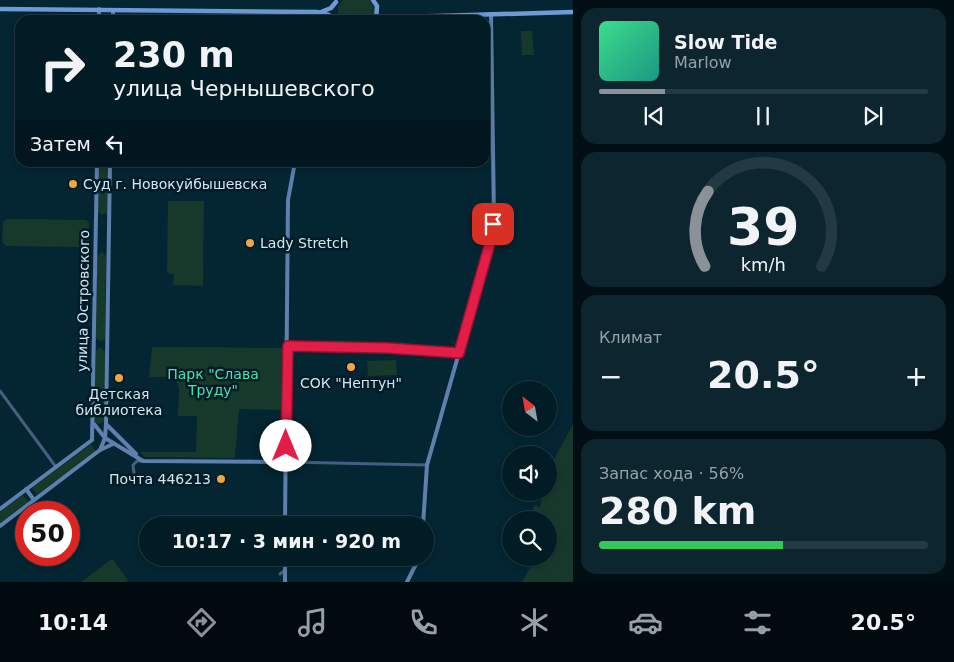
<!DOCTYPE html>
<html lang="ru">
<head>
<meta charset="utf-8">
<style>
  :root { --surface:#021c26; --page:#0c252e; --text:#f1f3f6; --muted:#96a1a7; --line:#233a43; --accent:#8c9099 }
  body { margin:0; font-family:"DejaVu Sans",sans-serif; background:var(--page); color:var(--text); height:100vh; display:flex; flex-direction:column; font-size:19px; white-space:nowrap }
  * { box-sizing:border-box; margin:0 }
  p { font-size:16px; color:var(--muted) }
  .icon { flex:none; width:28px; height:28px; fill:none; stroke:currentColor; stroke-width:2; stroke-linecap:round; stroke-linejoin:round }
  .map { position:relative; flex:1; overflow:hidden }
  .details { display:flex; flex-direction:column; gap:8px; padding:8px; background:#010f15; width:381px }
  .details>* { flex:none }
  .banner { position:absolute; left:15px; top:15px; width:475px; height:152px; border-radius:15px; box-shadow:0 2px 8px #0003,0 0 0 1px var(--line); background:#021c26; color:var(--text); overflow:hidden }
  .needle { width:32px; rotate:329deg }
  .controls { position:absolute; left:502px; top:381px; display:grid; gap:10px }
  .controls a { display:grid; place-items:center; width:55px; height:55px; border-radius:50%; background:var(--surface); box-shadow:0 2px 8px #0003,0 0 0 1px var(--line); font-size:25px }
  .speed { position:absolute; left:15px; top:501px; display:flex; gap:10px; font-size:25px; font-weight:700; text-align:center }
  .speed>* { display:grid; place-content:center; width:65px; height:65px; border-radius:50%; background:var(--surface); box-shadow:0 2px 8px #0003,0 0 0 1px var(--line); line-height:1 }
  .speed .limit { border:8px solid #d22; background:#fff; color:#111 }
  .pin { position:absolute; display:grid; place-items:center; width:42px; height:42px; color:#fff; margin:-21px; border-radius:10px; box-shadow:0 2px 8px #0006 }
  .me { position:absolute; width:55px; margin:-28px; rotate:0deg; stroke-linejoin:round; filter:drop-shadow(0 0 4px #0008) }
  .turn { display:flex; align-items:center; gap:18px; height:105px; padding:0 15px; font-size:22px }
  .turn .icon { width:65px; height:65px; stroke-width:2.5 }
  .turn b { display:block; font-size:35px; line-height:42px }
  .then { display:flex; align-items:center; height:48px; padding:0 15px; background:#0003; gap:10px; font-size:19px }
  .big { font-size:38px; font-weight:700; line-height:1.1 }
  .details .tile { flex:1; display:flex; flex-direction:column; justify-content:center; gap:8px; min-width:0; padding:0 18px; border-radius:15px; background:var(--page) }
  .details .dial { align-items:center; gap:0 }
  .dial svg { height:130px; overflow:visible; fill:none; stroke:var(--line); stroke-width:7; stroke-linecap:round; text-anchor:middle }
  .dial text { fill:var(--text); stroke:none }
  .song { display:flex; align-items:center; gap:15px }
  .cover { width:60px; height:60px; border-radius:8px; background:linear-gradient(135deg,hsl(150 70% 55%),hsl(170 70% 35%)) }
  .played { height:5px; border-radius:2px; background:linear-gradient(90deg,var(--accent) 20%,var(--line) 20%) }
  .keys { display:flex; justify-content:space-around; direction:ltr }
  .heat { display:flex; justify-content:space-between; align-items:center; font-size:28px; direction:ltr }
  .charge { height:8px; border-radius:4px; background:linear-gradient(90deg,#34c759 56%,var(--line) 0) }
  .trip { position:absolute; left:139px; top:516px; width:295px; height:50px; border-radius:25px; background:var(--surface); box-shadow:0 2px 8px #0003,0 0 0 1px var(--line); font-weight:700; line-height:50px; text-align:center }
  .menu { display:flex; height:80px; justify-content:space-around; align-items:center; background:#010b0f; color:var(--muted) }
  .menu .icon { width:35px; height:35px }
  .menu .selected { color:var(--accent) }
  .menu b { font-size:22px; color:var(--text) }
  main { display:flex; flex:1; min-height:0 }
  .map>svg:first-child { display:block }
</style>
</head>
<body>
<main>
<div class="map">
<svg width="573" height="582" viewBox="0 0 573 582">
  <rect width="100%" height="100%" fill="#032632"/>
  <!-- green -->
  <g fill="#17392b">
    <polygon points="343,0 370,0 374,9 373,20 338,20 338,7"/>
    <polygon points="521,31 532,31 534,55 522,55"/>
    <polygon points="99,163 108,163 107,212 102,215 98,212"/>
    <polygon points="168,201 204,201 203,286 173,285 174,274 167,273"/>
    <polygon points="7,219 86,220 89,223 89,244 86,247 6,246 2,242 3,222"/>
    <polygon points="102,252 106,256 105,339 100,341 96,338 97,256"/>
    <polygon points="100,347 105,351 104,422 99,424 94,422 96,351"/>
    <polygon points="152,347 282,348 282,410 239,409 235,458 145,457 140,452 196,452 197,416 178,416 179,387 173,377 149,377"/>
    <polygon points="396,360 397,375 368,376 367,361"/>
    <polygon points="573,424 573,582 522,582 531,566 532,558 549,558 549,520 534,520 532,515 534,505 540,507 543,493 549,492 549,469"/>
    <polygon points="91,444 96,451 37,495 32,488"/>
    <polygon points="23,495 28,502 0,523 0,512"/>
    <polygon points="112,559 128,580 126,582 81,582"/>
  </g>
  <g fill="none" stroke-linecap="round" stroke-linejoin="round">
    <!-- tertiary -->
    <g stroke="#495e7c" stroke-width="3">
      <polyline points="288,346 388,348 459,353"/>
      <polyline points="0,391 56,467"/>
      <polyline points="286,462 427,465"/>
      <polyline points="134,473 133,465 137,461 142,461"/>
      <polyline points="280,574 285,570"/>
    </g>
    <!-- secondary -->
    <g stroke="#5e80af" stroke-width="4">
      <polyline points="99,20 99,9"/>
      <polyline points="113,20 113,10"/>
      <polyline points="94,424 105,438 143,461 286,462"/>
      <polyline points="106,424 136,454"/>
      <polyline points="92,440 97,162"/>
      <polyline points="100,450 105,438 106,424 110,162"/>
      <polyline points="26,489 34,500"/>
      <polyline points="0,509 92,440"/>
      <polyline points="285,525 288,200 295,162"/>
      <polyline points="423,525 427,465 492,237 494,219 491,14"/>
      <polyline points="0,526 100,450 113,444"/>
      <polyline points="285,582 285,558"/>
      <polyline points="407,582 419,558"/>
    </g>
    <!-- primary -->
    <g stroke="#6e9ad8" stroke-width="4.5">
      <polyline points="373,0 377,6 376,20"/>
      <polyline points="0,9 317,12 329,15 334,20"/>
      <polyline points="321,12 331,8 336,2"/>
      <polyline points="384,20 403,17 573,12"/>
    </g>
  </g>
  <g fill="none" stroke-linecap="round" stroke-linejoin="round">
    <defs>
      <polyline id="route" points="286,446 288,346 388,348 459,353 492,236 493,224"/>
    </defs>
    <!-- route casing -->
    <use href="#route" stroke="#92132f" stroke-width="12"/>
    <!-- route -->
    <use href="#route" stroke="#e11d48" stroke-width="9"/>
  </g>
  <!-- markers -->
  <g fill="#f0a63e" stroke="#001c28" stroke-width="2">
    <circle cx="73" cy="184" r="5"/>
    <circle cx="250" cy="243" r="5"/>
    <circle cx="351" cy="367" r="5"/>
    <circle cx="119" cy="378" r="5"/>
    <circle cx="221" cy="479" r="5"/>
  </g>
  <g text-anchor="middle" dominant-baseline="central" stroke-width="5" stroke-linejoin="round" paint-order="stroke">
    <!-- poi labels -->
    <g font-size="14" fill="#d3e5ed" stroke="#001c28" text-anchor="start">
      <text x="83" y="184">Суд г. Новокуйбышевска</text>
      <text x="260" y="243">Lady Stretch</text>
      <text x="351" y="383" text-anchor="middle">СОК "Нептун"</text>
      <text x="119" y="394" text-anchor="middle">Детская<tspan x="119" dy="16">библиотека</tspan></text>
      <text x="211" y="479" text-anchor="end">Почта 446213</text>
    </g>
    <!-- street labels -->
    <g font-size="14" fill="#d3e5ed" stroke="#001c28">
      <text transform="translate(83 301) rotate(-89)">улица Островского</text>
    </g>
    <!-- park labels -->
    <g font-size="14" fill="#4ae3aa" stroke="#001c28">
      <text x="213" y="374">Парк "Слава<tspan x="213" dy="16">Труду"</tspan></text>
    </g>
  </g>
</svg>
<div class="controls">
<a><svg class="needle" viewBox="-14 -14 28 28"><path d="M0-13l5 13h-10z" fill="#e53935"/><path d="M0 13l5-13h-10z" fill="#96a1a7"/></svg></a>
<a><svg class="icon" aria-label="sound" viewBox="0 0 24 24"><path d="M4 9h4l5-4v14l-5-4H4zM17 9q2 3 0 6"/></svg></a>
<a><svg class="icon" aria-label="search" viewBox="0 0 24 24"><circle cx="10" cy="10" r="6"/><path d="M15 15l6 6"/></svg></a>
</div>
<div class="speed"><div class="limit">50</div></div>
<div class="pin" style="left:493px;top:224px;background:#d93025"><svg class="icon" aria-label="arrive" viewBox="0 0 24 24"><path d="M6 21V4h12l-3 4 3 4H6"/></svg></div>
<svg class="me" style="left:286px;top:446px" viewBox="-20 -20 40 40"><circle r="19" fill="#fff"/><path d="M0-13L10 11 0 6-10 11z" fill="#e11d48"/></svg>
<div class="trip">10:17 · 3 мин · 920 m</div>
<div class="banner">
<div class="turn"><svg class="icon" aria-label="right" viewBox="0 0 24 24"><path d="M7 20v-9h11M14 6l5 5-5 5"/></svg><div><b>230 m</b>улица Чернышевского</div></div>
<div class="then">Затем<svg class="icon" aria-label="left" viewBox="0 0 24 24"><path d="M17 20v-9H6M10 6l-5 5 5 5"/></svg></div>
</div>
</div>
<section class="details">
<div class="tile">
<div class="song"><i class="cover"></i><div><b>Slow Tide</b><p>Marlow</p></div></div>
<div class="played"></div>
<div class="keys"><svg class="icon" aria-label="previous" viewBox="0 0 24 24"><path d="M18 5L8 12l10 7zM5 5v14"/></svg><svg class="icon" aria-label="pause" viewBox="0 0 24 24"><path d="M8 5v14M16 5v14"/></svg><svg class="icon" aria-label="next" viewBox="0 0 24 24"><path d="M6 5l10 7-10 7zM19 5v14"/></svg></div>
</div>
<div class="tile dial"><svg viewBox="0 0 100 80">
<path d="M14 69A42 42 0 1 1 86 69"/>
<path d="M14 69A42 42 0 0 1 16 23" stroke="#8c9099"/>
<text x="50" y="56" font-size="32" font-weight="700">39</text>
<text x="50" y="72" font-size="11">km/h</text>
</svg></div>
<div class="tile"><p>Климат</p>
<div class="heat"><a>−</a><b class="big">20.5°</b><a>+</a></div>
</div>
<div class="tile"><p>Запас хода · 56%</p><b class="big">280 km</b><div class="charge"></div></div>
</section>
</main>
<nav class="menu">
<b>10:14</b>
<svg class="icon selected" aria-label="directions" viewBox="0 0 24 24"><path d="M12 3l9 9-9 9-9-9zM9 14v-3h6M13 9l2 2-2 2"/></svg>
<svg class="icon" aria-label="music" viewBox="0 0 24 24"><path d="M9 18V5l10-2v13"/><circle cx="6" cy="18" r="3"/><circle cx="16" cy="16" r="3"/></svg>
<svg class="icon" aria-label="phone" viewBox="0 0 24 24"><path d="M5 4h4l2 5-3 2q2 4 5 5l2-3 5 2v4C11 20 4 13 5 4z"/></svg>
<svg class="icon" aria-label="climate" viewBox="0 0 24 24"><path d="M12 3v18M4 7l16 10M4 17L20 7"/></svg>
<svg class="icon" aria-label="car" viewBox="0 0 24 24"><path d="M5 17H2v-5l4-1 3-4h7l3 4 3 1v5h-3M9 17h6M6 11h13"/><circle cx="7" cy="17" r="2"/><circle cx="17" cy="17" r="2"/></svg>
<svg class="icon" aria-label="filters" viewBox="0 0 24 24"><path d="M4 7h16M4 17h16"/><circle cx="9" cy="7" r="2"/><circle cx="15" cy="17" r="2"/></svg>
<b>20.5°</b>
</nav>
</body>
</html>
